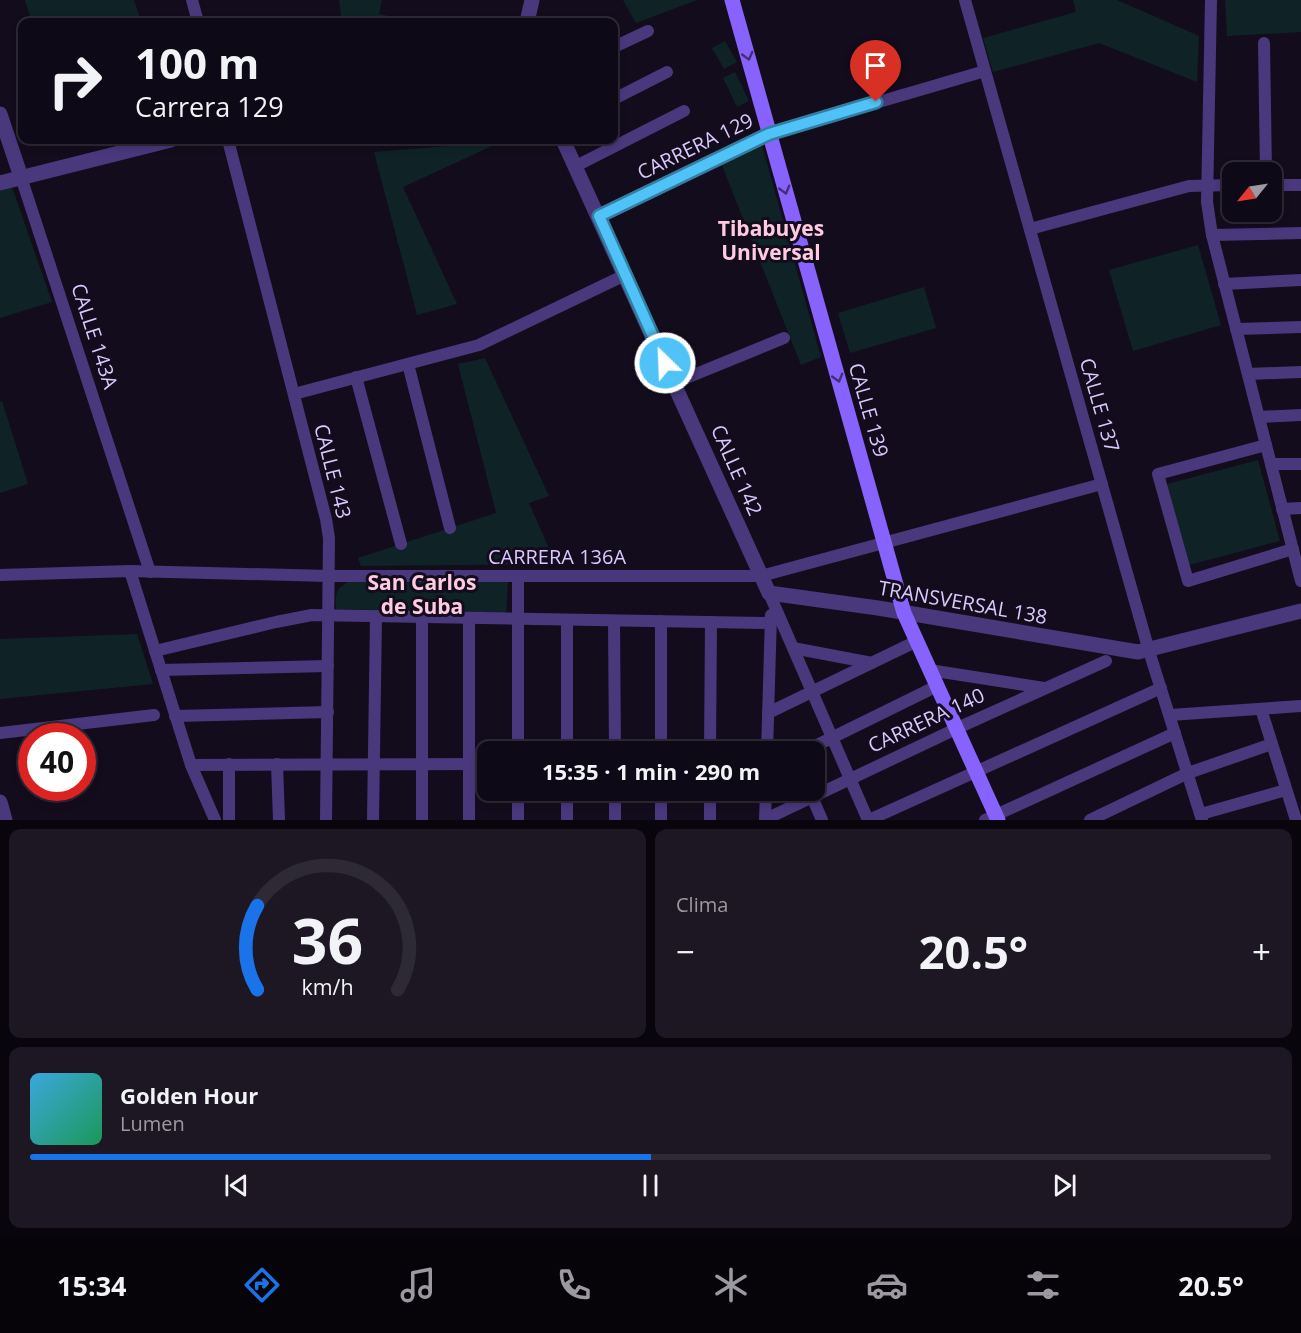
<!DOCTYPE html>
<html lang="es">
<head>
<meta charset="utf-8">
<style>
  :root { --surface:#0e0916; --page:#1c1723; --text:#f1f3f6; --muted:#9b9aa1; --line:#2e2a35; --accent:#1a73e8 }
  body { margin:0; font-family:"Open Sans",sans-serif; background:var(--page); color:var(--text); height:100vh; display:flex; flex-direction:column; font-size:22px; white-space:nowrap }
  * { box-sizing:border-box; margin:0 }
  p { font-size:20px; color:var(--muted) }
  .icon { flex:none; width:33px; height:33px; fill:none; stroke:currentColor; stroke-width:2; stroke-linecap:round; stroke-linejoin:round }
  .map { position:relative; height:820px; overflow:hidden }
  .side { display:flex; flex-direction:column; gap:9px; padding:9px; background:#08050c; flex:1 }
  .side>* { flex:none }
  .guide { position:absolute; left:18px; top:18px; width:600px; height:126px; border-radius:12px; box-shadow:0 3px 9px #0003,0 0 0 2px var(--line); background:#0e0916; color:var(--text); overflow:hidden }
  .needle { width:39px; rotate:240deg }
  .tools { position:absolute; left:1222px; top:162px; display:grid; gap:12px }
  .tools a { display:grid; place-items:center; width:60px; height:60px; border-radius:12px; background:var(--surface); box-shadow:0 3px 9px #0003,0 0 0 2px var(--line); font-size:30px }
  .speed { position:absolute; left:18px; top:723px; display:flex; gap:12px; font-size:30px; font-weight:700; text-align:center }
  .speed>* { display:grid; place-content:center; width:78px; height:78px; border-radius:50%; background:var(--surface); box-shadow:0 3px 9px #0003,0 0 0 2px var(--line); line-height:1 }
  .speed .limit { border:9px solid #d22; background:#fff; color:#111 }
  .pin { position:absolute; display:grid; place-items:center; width:51px; height:51px; color:#fff; margin:-62px -26px; border-radius:50% 50% 50% 0; rotate:-45deg; box-shadow:0 0 6px #0007 }
  .pin .icon { rotate:45deg }
  .me { position:absolute; width:66px; margin:-33px; rotate:336deg; stroke-linejoin:round; filter:drop-shadow(0 0 4px #0008) }
  .turn { display:flex; align-items:center; gap:21px; height:126px; padding:0 18px; font-size:27px }
  .turn .icon { width:78px; height:78px; stroke-width:2.5 }
  .turn b { display:block; font-size:42px; line-height:51px }
  .big { font-size:45px; font-weight:700; line-height:1.1 }
  .side .tile { flex:1; display:flex; flex-direction:column; justify-content:center; gap:9px; min-width:0; padding:0 21px; border-radius:12px; background:var(--page) }
  .side .dial { align-items:center; gap:0 }
  .dial svg { height:156px; overflow:visible; fill:none; stroke:var(--line); stroke-width:7; stroke-linecap:round; text-anchor:middle }
  .dial text { fill:var(--text); stroke:none }
  .song { display:flex; align-items:center; gap:18px }
  .cover { width:72px; height:72px; border-radius:9px; background:linear-gradient(135deg,hsl(200 70% 55%),hsl(150 70% 35%)) }
  .played { height:6px; border-radius:3px; background:linear-gradient(90deg,var(--accent) 50%,var(--line) 50%) }
  .keys { display:flex; justify-content:space-around; direction:ltr }
  .heat { display:flex; justify-content:space-between; align-items:center; font-size:33px; direction:ltr }
  .side .tiles { flex:1; display:grid; gap:9px; grid-template-columns:1fr 1fr }
  .tile:last-child { grid-column:span 2 }
  .trip { position:absolute; left:477px; top:741px; width:348px; height:60px; border-radius:12px; background:var(--surface); box-shadow:0 3px 9px #0003,0 0 0 2px var(--line); font-weight:700; line-height:60px; text-align:center }
  .tabs { display:flex; height:96px; justify-content:space-around; align-items:center; background:#060409; color:var(--muted) }
  .tabs .icon { width:42px; height:42px }
  .tabs .current { color:var(--accent) }
  .tabs b { font-size:27px; color:var(--text) }
  .map>svg:first-child { display:block }
</style>
</head>
<body>
<div class="map">
<svg width="1301" height="820" viewBox="0 0 1301 820">
  <rect width="100%" height="100%" fill="#130c1d"/>
  <!-- green -->
  <g fill="#0f2327">
    <polygon points="25,0 134,0 141,22 32,22"/>
    <polygon points="339,0 382,0 379,14 416,22 342,22"/>
    <polygon points="623,0 697,0 636,23"/>
    <polygon points="1073,0 1117,0 1199,36 1197,82 1099,43 993,72 983,38 1076,12"/>
    <polygon points="1225,0 1301,0 1301,32 1227,36"/>
    <polygon points="725,41 737,62 724,69 712,48"/>
    <polygon points="735,72 749,101 737,107 723,78"/>
    <polygon points="471,140 505,140 403,187 457,304 417,315 374,152 448,146"/>
    <polygon points="761,142 821,357 801,365 721,163"/>
    <polygon points="12,187 52,302 0,318 0,191"/>
    <polygon points="1198,245 1221,325 1133,351 1109,270"/>
    <polygon points="924,287 936,328 850,353 838,313"/>
    <polygon points="485,358 549,496 529,503 556,564 361,566 358,558 496,513 458,364"/>
    <polygon points="2,401 28,484 0,493 0,402"/>
    <polygon points="1258,460 1280,541 1189,565 1167,484"/>
    <path d="M508 581 506 613 336 609C335 595 335 589 348 582Z"/>
    <polygon points="137,634 153,684 0,699 0,639"/>
  </g>
  <g fill="none" stroke-linecap="round" stroke-linejoin="round">
    <!-- minor -->
    <g stroke="#49387c" stroke-width="12">
      <polyline points="192,0 198,22"/>
      <polyline points="965,0 1149,651 1202,820"/>
      <polyline points="1211,0 1207,202 1212,235 1301,581"/>
      <polyline points="1264,43 1266,172"/>
      <polyline points="614,47 648,31"/>
      <polyline points="614,99 667,72"/>
      <polyline points="769,134 985,71"/>
      <polyline points="228,140 326,519 329,538 326,820"/>
      <polyline points="576,166 684,111"/>
      <polyline points="21,177 150,572"/>
      <polyline points="1272,185 1301,185"/>
      <polyline points="1030,229 1189,186 1233,185"/>
      <polyline points="1212,235 1301,233"/>
      <polyline points="1224,284 1301,280"/>
      <polyline points="1236,329 1301,327"/>
      <polyline points="408,364 450,528"/>
      <polyline points="1248,374 1301,372"/>
      <polyline points="356,377 401,544"/>
      <polyline points="674,383 784,338"/>
      <polyline points="294,394 479,345 625,275"/>
      <polyline points="1259,417 1301,415"/>
      <polyline points="1266,445 1158,474 1188,581 1293,549"/>
      <polyline points="1271,464 1301,464"/>
      <polyline points="1282,509 1301,508"/>
      <polyline points="130,571 191,765 215,820"/>
      <polyline points="0,575 130,571 329,576 761,576 1102,484"/>
      <polyline points="769,593 868,820"/>
      <polyline points="469,619 469,820"/>
      <polyline points="567,620 567,752"/>
      <polyline points="614,621 615,752"/>
      <polyline points="661,621 661,752"/>
      <polyline points="793,648 872,663"/>
      <polyline points="155,651 276,622 312,615 770,623"/>
      <polyline points="161,670 328,666"/>
      <polyline points="929,670 1044,688"/>
      <polyline points="1261,709 1296,820"/>
      <polyline points="768,713 917,641"/>
      <polyline points="1170,715 1301,706"/>
      <polyline points="175,716 328,712"/>
      <polyline points="0,733 154,715"/>
      <polyline points="518,752 518,576"/>
      <polyline points="710,752 711,622"/>
      <polyline points="767,752 771,615"/>
      <polyline points="803,752 937,686"/>
      <polyline points="229,764 229,820"/>
      <polyline points="277,764 279,820"/>
      <polyline points="191,765 488,764"/>
      <polyline points="567,790 567,820"/>
      <polyline points="615,790 615,820"/>
      <polyline points="661,790 661,820"/>
      <polyline points="812,797 822,820"/>
      <polyline points="1201,814 1286,790"/>
      <polyline points="766,819 962,726 1106,661"/>
      <polyline points="373,820 376,617"/>
      <polyline points="422,820 422,618"/>
      <polyline points="518,820 518,790"/>
      <polyline points="710,820 710,790"/>
      <polyline points="765,820 766,790"/>
      <polyline points="869,820 1161,688"/>
      <polyline points="985,820 1175,733"/>
      <polyline points="1090,820 1188,773 1272,744"/>
    </g>
    <!-- tertiary -->
    <g stroke="#49387c" stroke-width="15">
      <polyline points="527,22 532,0"/>
      <polyline points="0,114 21,177"/>
      <polyline points="563,140 769,593 878,608 1138,652 1301,611"/>
      <polyline points="0,183 171,140"/>
      <polyline points="599,216 769,134"/>
      <polyline points="0,802 5,820"/>
    </g>
    <!-- secondary -->
    <polyline stroke="#8862fc" stroke-width="15" points="732,0 904,613 998,820"/>
  </g>
  <!-- one-way arrows -->
  <defs><path id="oneway-chevron" d="M-2-3.5L2.5 0L-2 3.5" fill="none" stroke-width="1.6" stroke-linecap="round" stroke-linejoin="round" transform="scale(1.5)"/></defs>
  <g stroke="#422e76">
    <use href="#oneway-chevron" transform="translate(748 56) rotate(75)"/>
    <use href="#oneway-chevron" transform="translate(785 190) rotate(74)"/>
    <use href="#oneway-chevron" transform="translate(838 378) rotate(74)"/>
  </g>
  <g fill="none" stroke-linecap="round" stroke-linejoin="round">
    <defs>
      <polyline id="route" points="665,363 599,216 769,134 876,102"/>
    </defs>
    <!-- route casing -->
    <use href="#route" stroke="#337fa1" stroke-width="15"/>
    <!-- route -->
    <use href="#route" stroke="#4fc3f7" stroke-width="10"/>
  </g>
  <g text-anchor="middle" dominant-baseline="central" stroke-width="6" stroke-linejoin="round" paint-order="stroke">
    <!-- street labels -->
    <g font-size="20" fill="#dbc9fe" stroke="#130c1d">
      <text transform="translate(695 146) rotate(-26)">CARRERA 129</text>
      <text transform="translate(95 336) rotate(72)">CALLE 143A</text>
      <text transform="translate(1100 405) rotate(74)">CALLE 137</text>
      <text transform="translate(869 410) rotate(74)">CALLE 139</text>
      <text transform="translate(737 470) rotate(66)">CALLE 142</text>
      <text transform="translate(333 471) rotate(76)">CALLE 143</text>
      <text x="557" y="556">CARRERA 136A</text>
      <text transform="translate(963 602) rotate(10)">TRANSVERSAL 138</text>
      <text transform="translate(926 720) rotate(-25)">CARRERA 140</text>
    </g>
    <!-- neighbourhood labels -->
    <g font-size="21" font-weight="bold" fill="#fecbe0" stroke="#130c1d">
      <text x="771" y="228">Tibabuyes<tspan x="771" dy="24">Universal</tspan></text>
      <text x="422" y="582">San Carlos<tspan x="422" dy="24">de Suba</tspan></text>
    </g>
  </g>
</svg>
<div class="tools">
<a><svg class="needle" viewBox="-14 -14 28 28"><path d="M0-13l5 13h-10z" fill="#e53935"/><path d="M0 13l5-13h-10z" fill="#9b9aa1"/></svg></a>
</div>
<div class="speed"><div class="limit">40</div></div>
<div class="pin" style="left:876px;top:102px;background:#d93025"><svg class="icon" aria-label="arrive" viewBox="0 0 24 24"><path d="M6 21V4h12l-3 4 3 4H6"/></svg></div>
<svg class="me" style="left:665px;top:363px" viewBox="-20 -20 40 40"><circle r="17" fill="#4fc3f7" stroke="#fff" stroke-width="3"/><path d="M0-11L8 9 0 5-8 9z" fill="#fff"/></svg>
<div class="trip">15:35 · 1 min · 290 m</div>
<div class="guide">
<div class="turn"><svg class="icon" aria-label="right" viewBox="0 0 24 24"><path d="M7 20v-9h11M14 6l5 5-5 5"/></svg><div><b>100 m</b>Carrera 129</div></div>
</div>
</div>
<section class="side">
<div class="tiles">
<div class="tile dial"><svg viewBox="0 0 100 80">
<path d="M14 69A42 42 0 1 1 86 69"/>
<path d="M14 69A42 42 0 0 1 14 26" stroke="#1a73e8"/>
<text x="50" y="56" font-size="32" font-weight="700">36</text>
<text x="50" y="72" font-size="11">km/h</text>
</svg></div>
<div class="tile"><p>Clima</p>
<div class="heat"><a>−</a><b class="big">20.5°</b><a>+</a></div>
</div>
<div class="tile">
<div class="song"><i class="cover"></i><div><b>Golden Hour</b><p>Lumen</p></div></div>
<div class="played"></div>
<div class="keys"><svg class="icon" aria-label="previous" viewBox="0 0 24 24"><path d="M18 5L8 12l10 7zM5 5v14"/></svg><svg class="icon" aria-label="pause" viewBox="0 0 24 24"><path d="M8 5v14M16 5v14"/></svg><svg class="icon" aria-label="next" viewBox="0 0 24 24"><path d="M6 5l10 7-10 7zM19 5v14"/></svg></div>
</div>
</div>
</section>
<nav class="tabs">
<b>15:34</b>
<svg class="icon current" aria-label="directions" viewBox="0 0 24 24"><path d="M12 3l9 9-9 9-9-9zM9 14v-3h6M13 9l2 2-2 2"/></svg>
<svg class="icon" aria-label="music" viewBox="0 0 24 24"><path d="M9 18V5l10-2v13"/><circle cx="6" cy="18" r="3"/><circle cx="16" cy="16" r="3"/></svg>
<svg class="icon" aria-label="phone" viewBox="0 0 24 24"><path d="M5 4h4l2 5-3 2q2 4 5 5l2-3 5 2v4C11 20 4 13 5 4z"/></svg>
<svg class="icon" aria-label="climate" viewBox="0 0 24 24"><path d="M12 3v18M4 7l16 10M4 17L20 7"/></svg>
<svg class="icon" aria-label="car" viewBox="0 0 24 24"><path d="M5 17H2v-5l4-1 3-4h7l3 4 3 1v5h-3M9 17h6M6 11h13"/><circle cx="7" cy="17" r="2"/><circle cx="17" cy="17" r="2"/></svg>
<svg class="icon" aria-label="filters" viewBox="0 0 24 24"><path d="M4 7h16M4 17h16"/><circle cx="9" cy="7" r="2"/><circle cx="15" cy="17" r="2"/></svg>
<b>20.5°</b>
</nav>
</body>
</html>
